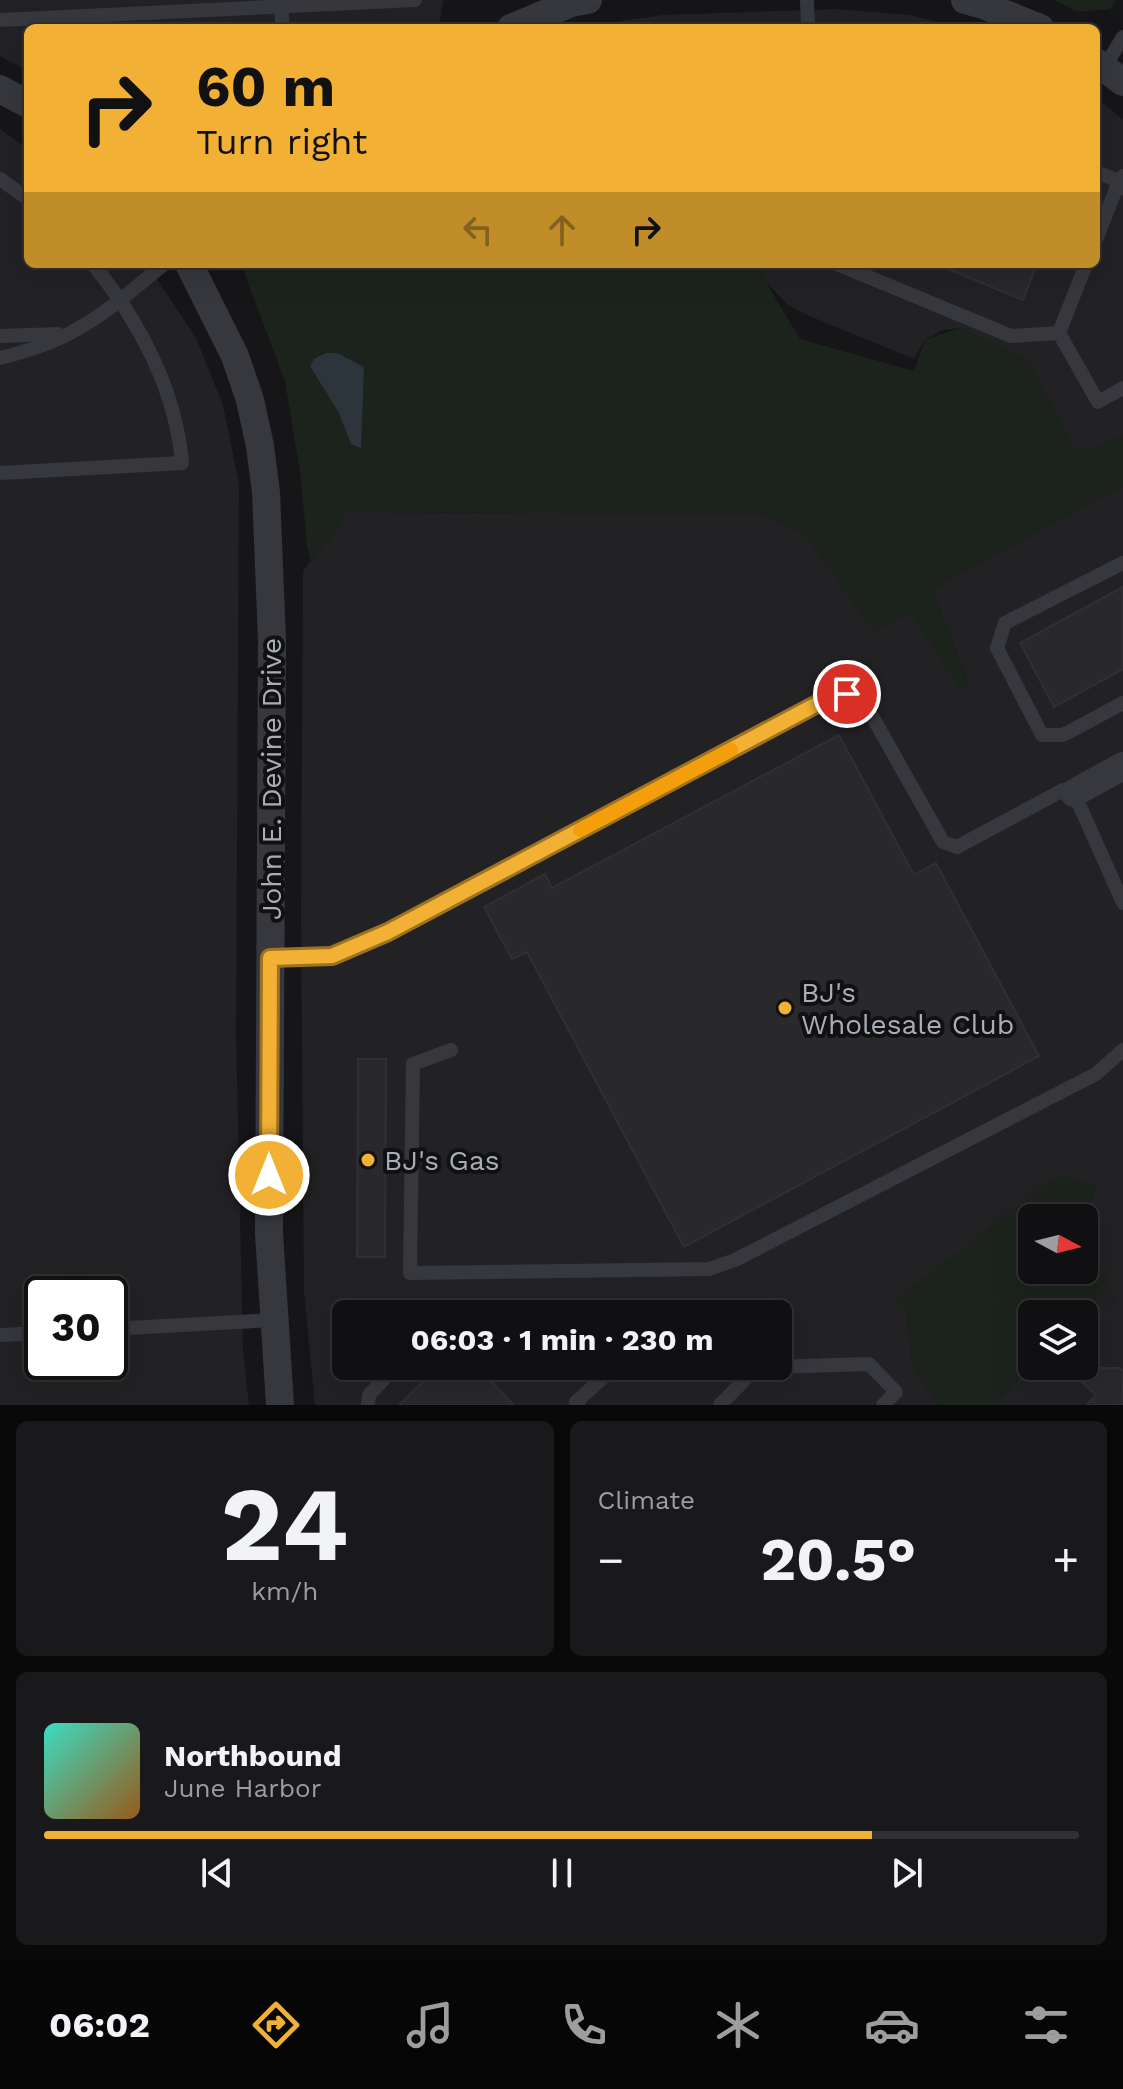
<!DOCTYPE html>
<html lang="en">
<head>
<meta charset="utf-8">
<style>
  :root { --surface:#101012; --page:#19191b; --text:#f1f3f6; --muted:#9c9d9f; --line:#303032; --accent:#f2b134 }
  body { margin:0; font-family:"Work Sans",sans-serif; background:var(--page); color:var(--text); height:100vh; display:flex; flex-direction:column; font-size:30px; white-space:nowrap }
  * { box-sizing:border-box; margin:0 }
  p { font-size:26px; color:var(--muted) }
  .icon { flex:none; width:44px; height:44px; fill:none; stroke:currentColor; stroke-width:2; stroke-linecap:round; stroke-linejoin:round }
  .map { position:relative; height:1405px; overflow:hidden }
  .sheet { display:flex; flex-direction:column; gap:16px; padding:16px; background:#09090a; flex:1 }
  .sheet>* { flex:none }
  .banner { position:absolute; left:24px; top:24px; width:1076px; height:244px; border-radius:12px; box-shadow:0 8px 32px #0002,0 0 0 2px var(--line); background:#f2b134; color:#111; overflow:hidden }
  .needle { width:52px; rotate:97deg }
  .fabs { position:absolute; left:1018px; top:1204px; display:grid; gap:16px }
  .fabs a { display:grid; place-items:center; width:80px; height:80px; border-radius:12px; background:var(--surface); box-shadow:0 8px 32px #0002,0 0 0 2px var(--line); font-size:40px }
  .speed { position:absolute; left:24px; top:1276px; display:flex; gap:16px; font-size:40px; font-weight:700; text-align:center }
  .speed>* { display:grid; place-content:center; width:104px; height:104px; border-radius:50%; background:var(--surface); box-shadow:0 8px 32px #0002,0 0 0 2px var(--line); line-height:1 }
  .speed .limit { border:4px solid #111; border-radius:12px; background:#fff; color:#111 }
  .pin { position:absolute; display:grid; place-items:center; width:68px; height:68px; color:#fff; margin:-34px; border:4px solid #fff; border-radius:50%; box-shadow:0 2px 8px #0007 }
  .me { position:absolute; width:88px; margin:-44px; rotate:0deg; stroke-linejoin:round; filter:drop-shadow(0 0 6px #0008) }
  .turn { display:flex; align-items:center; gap:28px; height:168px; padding:0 40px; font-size:36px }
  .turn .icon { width:104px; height:104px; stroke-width:2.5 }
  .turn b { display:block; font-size:56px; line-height:68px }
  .lanes { display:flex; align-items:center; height:76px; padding:0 40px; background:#0003; justify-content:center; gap:40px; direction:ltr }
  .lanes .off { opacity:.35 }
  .big { font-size:60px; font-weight:700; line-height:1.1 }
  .sheet .tile { flex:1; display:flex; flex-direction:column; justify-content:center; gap:12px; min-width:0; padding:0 28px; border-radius:12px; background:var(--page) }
  .sheet .dial { align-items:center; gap:0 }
  .dial b { font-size:104px; line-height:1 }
  .song { display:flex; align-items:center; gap:24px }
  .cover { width:96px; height:96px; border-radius:12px; background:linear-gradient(135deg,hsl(170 70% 55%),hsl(30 70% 35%)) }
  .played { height:8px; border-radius:4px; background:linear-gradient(90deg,var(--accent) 80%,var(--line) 80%) }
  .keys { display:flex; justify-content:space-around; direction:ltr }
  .heat { display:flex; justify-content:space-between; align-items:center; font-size:44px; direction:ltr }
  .sheet .tiles { flex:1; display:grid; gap:16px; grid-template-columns:1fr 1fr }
  .tile:last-child { grid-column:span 2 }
  .trip { position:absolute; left:332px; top:1300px; width:460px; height:80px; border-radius:12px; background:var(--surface); box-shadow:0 8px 32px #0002,0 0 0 2px var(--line); font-weight:700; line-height:80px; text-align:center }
  .menu { display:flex; height:128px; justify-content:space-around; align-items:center; background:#060607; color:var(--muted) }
  .menu .icon { width:56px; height:56px }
  .menu .on { color:var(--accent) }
  .menu b { font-size:36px; color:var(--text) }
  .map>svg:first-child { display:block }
</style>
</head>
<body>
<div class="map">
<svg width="1123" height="1405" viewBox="0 0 1123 1405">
  <rect width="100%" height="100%" fill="#161618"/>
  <!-- built -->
  <g fill="#222225" fill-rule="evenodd">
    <polygon points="0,0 443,0 439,28 28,28 28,71 0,56"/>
    <polygon points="837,9 910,15 960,28 606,28 606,26 622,21 663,15"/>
    <polygon points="1096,97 1123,120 1123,435 1088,452 1074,448 1028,361 960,328 942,330 925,340 914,359 812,317 788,305 765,281 755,264 1096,264"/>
    <path d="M0 129 28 149V264H147L196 338 223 405 239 484 236 1033 243 1350 249 1405H0ZM42 1294H110V1362H42Z"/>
    <path d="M1123 485V1405H993L1032 1363V1366H1084V1314H1079L1110 1282 1084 1247V1227L1095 1185 1059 1176 894 1301 906 1306 913 1368 938 1405H315L304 1292 301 912 303 571 331 537 346 512 759 514 804 533 874 631 910 613 968 683 932 589ZM346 1314H778V1366H346Z"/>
  </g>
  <!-- green -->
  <g fill="#1c231d">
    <polygon points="1055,0 1116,0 1110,9 1076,12"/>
    <polygon points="241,264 755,264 800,339 914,371 925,340 960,328 1028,361 1074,448 1088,452 1123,435 1123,485 932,589 968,684 960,689 910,613 874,631 804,533 759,514 346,512 331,537 311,562 307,546 301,479 285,381"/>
    <polygon points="1059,1176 1095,1185 1084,1227 1084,1218 1032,1218 1032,1270 1084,1270 1084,1247 1111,1282 1079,1314 1032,1314 1032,1363 993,1405 938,1405 913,1368 906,1306 893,1301"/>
  </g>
  <!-- water -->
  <polygon fill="#2c353c" points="326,353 337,353 364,367 361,448 351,444 339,413 310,366 314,359"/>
  <!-- building -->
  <g fill="#29292c" stroke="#303034" stroke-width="2">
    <polygon points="936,264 1037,264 1023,300"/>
    <polygon points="1123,587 1123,669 1054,707 1020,643"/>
    <polygon points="839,735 914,875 936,863 1039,1056 684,1247 527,952 512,959 484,907 545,874 552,888"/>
    <polygon points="358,1059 386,1059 385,1257 357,1257"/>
    <polygon points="439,1366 477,1366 514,1405 399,1405"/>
    <polygon points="1093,1368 1120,1368 1123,1371 1123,1405 1087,1405 1096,1395 1081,1381"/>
  </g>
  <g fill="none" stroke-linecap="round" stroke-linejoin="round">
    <!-- service -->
    <g stroke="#37383d" stroke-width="14">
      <polyline points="807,0 808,28"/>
      <polyline points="282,6 282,28"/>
      <polyline points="0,20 415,0"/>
      <polyline points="1104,68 1123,37"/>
      <polyline points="1096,172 1119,181 1123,176"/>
      <polyline points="0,179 28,199"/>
      <polyline points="1096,240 1119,181 1123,188"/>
      <polyline points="837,264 1011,336 1059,333"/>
      <polyline points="1059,333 1098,402 1123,388"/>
      <polyline points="1059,333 1086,264"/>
      <polyline points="0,336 58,334"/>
      <path d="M0 358C24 352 51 344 72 332 106 314 135 288 164 264"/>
      <path d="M0 473 182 463C176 390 139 321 93 264"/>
      <polyline points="1123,563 1005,623 997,648 1042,735 1063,735 1123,703"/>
      <polyline points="270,958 332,956 388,932 832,696 847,694 863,700 943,842 957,847 1063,790 1074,793 1123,903"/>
      <polyline points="451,1050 413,1064 410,1273 709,1269 735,1260 1096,1074 1123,1050"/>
      <polyline points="110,1329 274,1320"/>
      <polyline points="0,1335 42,1333"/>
      <polyline points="368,1405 369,1395 396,1366"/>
      <polyline points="579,1405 576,1402 609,1372 869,1364 896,1392 883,1405"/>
      <polyline points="720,1405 758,1366"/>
    </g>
    <!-- minor -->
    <g stroke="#37383d" stroke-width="28">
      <polyline points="965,0 983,5 1040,28"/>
      <polyline points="511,28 571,3 588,0"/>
      <polyline points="1096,62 1123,82"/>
      <polyline points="0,89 28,104"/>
      <polyline points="189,264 235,356 250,400 260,446 266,492 272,640 269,1233 280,1405"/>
      <polyline points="1074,793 1123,766"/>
    </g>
  </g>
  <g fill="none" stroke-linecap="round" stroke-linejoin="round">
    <defs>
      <polyline id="route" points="269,1175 270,958 332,956 388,932 832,696 847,694"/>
    </defs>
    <!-- route casing -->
    <use href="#route" stroke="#9d7322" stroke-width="20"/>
    <!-- route -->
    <use href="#route" stroke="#f2b134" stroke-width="14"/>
    <!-- slow -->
    <polyline stroke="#f59e0b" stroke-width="14" points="580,830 731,750"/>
  </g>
  <!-- markers -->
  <g fill="#f2b134" stroke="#111113" stroke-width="3">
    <circle cx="785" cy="1008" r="8"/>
    <circle cx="368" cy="1160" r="8"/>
  </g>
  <g text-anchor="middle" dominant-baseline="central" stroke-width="8" stroke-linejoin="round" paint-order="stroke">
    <!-- street labels -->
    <g font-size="28" fill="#a8adb8" stroke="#111113">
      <text transform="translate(271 779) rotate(-90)">John E. Devine Drive</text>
    </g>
    <!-- poi labels -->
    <g font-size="28" fill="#a8adb8" stroke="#111113" text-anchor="start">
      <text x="801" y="992">BJ's<tspan x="801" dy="32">Wholesale Club</tspan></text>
      <text x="384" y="1160">BJ's Gas</text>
    </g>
  </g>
</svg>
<div class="fabs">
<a><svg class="needle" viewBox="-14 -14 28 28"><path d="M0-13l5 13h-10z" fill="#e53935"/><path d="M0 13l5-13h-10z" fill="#9c9d9f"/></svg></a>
<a><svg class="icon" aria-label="layers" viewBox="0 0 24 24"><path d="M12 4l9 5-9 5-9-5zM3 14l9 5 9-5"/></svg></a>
</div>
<div class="speed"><div class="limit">30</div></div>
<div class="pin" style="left:847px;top:694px;background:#d93025"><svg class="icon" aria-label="arrive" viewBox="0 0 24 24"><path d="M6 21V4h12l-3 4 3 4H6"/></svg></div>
<svg class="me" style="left:269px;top:1175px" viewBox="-20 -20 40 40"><circle r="17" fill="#f2b134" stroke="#fff" stroke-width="3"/><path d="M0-11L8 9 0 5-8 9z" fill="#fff"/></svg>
<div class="trip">06:03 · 1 min · 230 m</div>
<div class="banner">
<div class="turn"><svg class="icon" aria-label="right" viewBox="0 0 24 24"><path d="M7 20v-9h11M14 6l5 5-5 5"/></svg><div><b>60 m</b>Turn right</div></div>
<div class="lanes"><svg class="icon off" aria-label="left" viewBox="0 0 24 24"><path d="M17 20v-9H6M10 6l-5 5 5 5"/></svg><svg class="icon off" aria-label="ahead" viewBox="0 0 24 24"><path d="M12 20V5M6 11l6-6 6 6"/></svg><svg class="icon" aria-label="right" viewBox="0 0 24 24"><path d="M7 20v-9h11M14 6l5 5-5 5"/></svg></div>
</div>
</div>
<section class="sheet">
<div class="tiles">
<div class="tile dial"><b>24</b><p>km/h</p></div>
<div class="tile"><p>Climate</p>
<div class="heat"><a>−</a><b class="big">20.5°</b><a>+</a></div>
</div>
<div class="tile">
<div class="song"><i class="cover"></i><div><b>Northbound</b><p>June Harbor</p></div></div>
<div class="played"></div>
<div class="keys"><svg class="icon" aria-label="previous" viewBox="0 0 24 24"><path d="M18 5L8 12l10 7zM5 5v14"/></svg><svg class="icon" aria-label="pause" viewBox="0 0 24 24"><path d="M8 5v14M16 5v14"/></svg><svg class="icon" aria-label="next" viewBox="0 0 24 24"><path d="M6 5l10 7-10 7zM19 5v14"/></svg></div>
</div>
</div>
</section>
<nav class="menu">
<b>06:02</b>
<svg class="icon on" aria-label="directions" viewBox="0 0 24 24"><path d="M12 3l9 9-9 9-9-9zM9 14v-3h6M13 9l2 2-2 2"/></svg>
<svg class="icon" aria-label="music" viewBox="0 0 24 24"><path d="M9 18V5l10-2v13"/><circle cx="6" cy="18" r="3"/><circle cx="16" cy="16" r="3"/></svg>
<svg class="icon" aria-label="phone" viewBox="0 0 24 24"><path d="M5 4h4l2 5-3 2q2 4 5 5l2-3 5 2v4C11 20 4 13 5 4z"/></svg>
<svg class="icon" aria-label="climate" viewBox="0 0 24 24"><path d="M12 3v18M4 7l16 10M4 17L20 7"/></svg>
<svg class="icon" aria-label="car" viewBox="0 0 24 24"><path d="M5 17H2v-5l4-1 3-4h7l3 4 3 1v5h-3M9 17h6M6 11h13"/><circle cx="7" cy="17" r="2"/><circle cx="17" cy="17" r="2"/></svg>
<svg class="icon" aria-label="filters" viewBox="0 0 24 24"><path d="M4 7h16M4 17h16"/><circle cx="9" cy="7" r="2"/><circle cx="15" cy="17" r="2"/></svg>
</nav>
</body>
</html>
